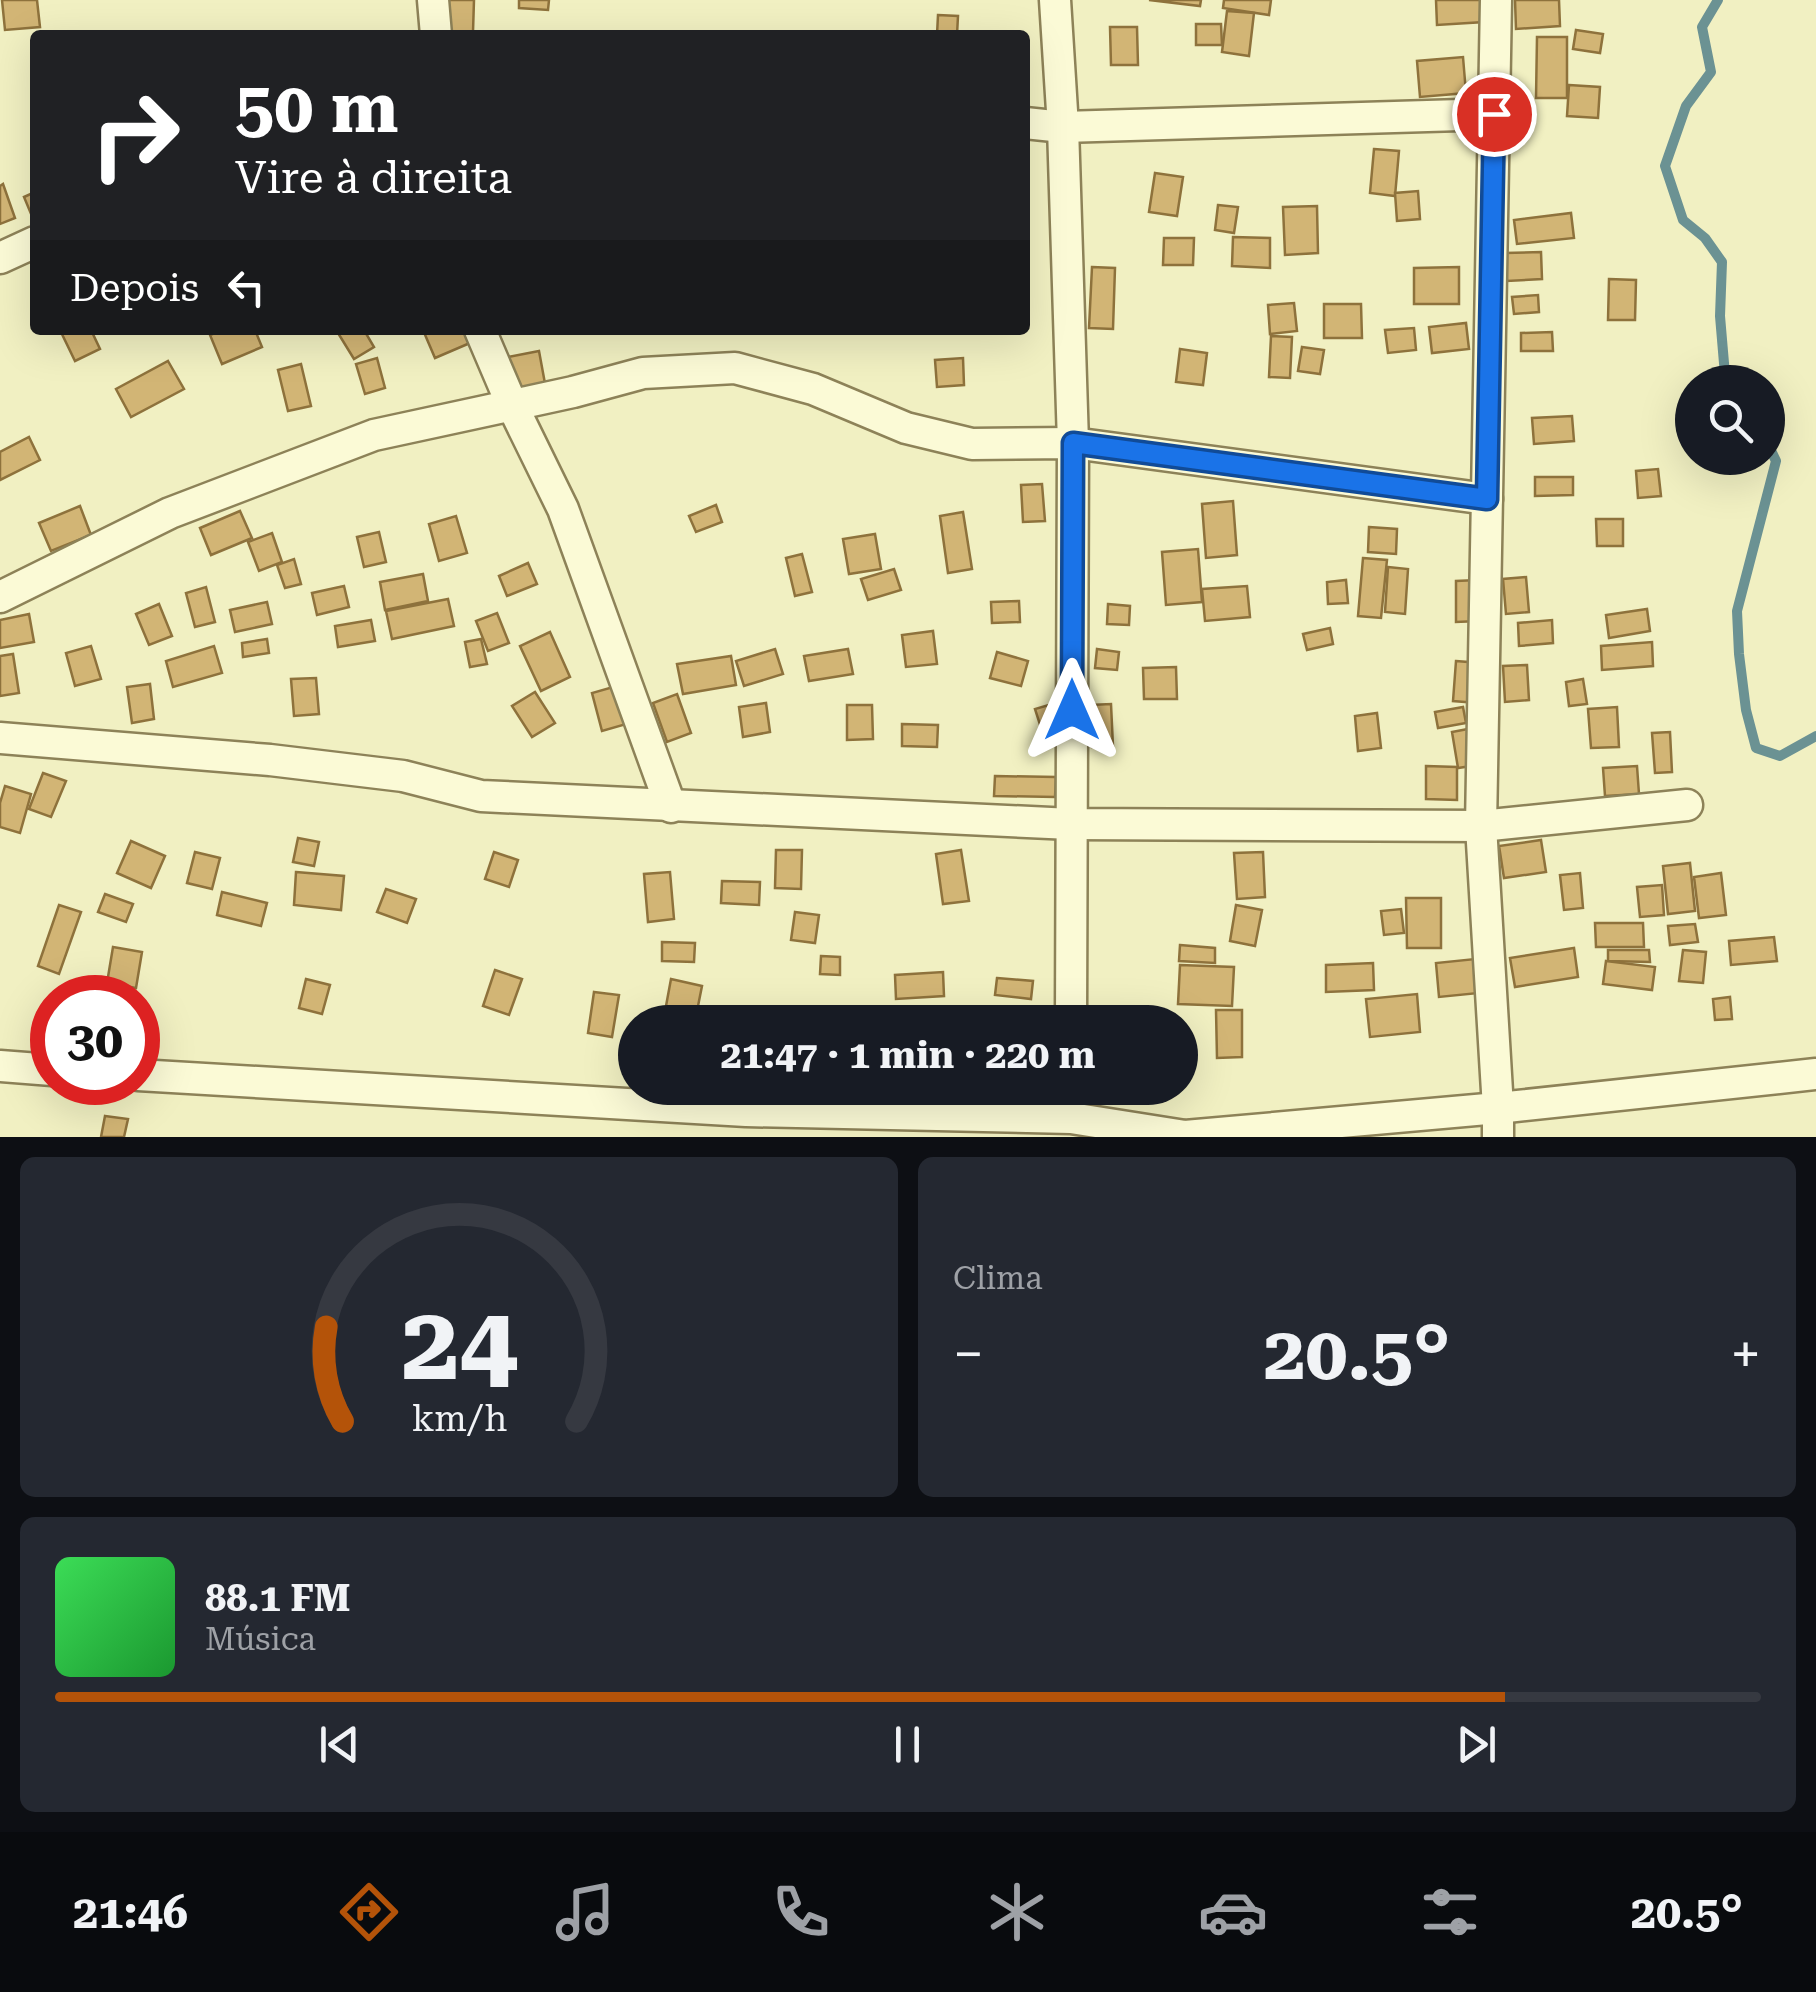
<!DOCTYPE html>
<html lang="pt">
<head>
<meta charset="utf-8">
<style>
  :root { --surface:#171b24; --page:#242831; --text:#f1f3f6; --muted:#9ea1a6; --line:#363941; --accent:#b45309 }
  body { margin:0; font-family:"Roboto Serif",serif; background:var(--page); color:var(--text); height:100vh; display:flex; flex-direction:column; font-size:38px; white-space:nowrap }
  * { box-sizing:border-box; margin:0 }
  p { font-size:32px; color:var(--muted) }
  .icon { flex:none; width:55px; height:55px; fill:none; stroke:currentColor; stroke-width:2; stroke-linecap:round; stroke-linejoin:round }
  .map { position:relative; height:1137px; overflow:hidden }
  .side { display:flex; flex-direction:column; gap:20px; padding:20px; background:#0d0f14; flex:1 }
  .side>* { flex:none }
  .top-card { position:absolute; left:30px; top:30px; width:1000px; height:305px; border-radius:10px; box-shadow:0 10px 40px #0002; background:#202124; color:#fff; overflow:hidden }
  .fabs { position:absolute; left:1675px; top:365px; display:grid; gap:20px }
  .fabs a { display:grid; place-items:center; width:110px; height:110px; border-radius:50%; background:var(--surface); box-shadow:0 10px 40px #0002; font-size:50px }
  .speed { position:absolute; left:30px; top:975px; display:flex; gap:20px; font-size:50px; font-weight:700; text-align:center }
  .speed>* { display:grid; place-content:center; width:130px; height:130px; border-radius:50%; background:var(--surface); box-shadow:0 10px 40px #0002; line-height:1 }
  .speed .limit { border:15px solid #d22; background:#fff; color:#111 }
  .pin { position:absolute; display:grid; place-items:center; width:85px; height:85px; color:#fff; margin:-42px; border:5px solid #fff; border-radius:50%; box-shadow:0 2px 10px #0007 }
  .me { position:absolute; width:110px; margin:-55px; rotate:0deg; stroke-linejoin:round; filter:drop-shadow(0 0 8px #0008) }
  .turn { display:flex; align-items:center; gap:35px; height:210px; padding:0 40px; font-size:45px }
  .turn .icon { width:130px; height:130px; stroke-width:2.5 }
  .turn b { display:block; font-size:70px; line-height:85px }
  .then { display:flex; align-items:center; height:95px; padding:0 40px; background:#0003; gap:20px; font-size:38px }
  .big { font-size:75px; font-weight:700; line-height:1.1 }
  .side .card { flex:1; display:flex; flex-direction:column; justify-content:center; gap:15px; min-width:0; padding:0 35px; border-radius:15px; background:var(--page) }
  .side .dial { align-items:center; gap:0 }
  .dial svg { height:260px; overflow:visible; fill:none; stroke:var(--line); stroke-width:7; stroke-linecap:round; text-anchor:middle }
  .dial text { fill:var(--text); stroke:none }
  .song { display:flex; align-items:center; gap:30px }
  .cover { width:120px; height:120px; border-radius:15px; background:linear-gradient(135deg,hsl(130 70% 55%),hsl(130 70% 35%)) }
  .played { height:10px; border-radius:5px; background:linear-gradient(90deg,var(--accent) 85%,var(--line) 85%) }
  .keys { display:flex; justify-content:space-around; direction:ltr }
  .heat { display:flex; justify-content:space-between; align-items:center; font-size:55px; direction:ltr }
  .side .tiles { flex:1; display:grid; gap:20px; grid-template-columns:1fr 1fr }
  .card:last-child { grid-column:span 2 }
  .trip { position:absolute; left:618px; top:1005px; width:580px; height:100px; border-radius:50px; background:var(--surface); box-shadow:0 10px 40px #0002; font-weight:700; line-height:100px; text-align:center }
  .tabs { display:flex; height:160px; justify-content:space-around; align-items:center; background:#090b0e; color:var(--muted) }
  .tabs .icon { width:70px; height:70px }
  .tabs .current { color:var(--accent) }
  .tabs b { font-size:45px; color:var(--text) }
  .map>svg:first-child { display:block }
</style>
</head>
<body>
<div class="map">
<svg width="1816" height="1137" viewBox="0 0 1816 1137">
  <rect width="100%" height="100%" fill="#f1f0c2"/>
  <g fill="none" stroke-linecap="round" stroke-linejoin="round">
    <!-- stream -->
    <g stroke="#6b9293" stroke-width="10">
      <polyline points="1718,0 1702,27 1711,72 1686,106 1665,166 1683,220 1705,238 1722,262 1720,316 1725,375 1729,382"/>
      <polyline points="1768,444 1776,461 1737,611 1739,654 1746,710 1756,748 1780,756 1816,736"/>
    </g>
  </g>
  <!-- building -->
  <g fill="#d2b575" stroke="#8e723c" stroke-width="2.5">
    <polygon points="2,0 37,0 40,27 5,30"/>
    <polygon points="449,0 474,0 473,32 447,31"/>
    <polygon points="519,0 549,0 548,10 519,8"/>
    <polygon points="1149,0 1201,0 1200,6"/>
    <polygon points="1224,0 1271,0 1269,15 1223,8"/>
    <polygon points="1436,0 1482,0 1484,22 1437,25"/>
    <polygon points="1515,0 1559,0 1560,26 1516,29"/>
    <polygon points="1227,11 1254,13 1249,56 1222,52"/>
    <polygon points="938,15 958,16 957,35 937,35"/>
    <polygon points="1196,24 1221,24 1222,45 1196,45"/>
    <polygon points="1110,27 1137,27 1138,65 1111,65"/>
    <polygon points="1576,30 1603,34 1600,53 1573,49"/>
    <polygon points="1537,37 1567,37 1567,98 1536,98"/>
    <polygon points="1463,57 1466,93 1420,97 1417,61"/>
    <polygon points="1569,85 1600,87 1598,118 1567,116"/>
    <polygon points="1374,149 1399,151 1395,196 1370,193"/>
    <polygon points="1155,173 1183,177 1177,216 1149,212"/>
    <polygon points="3,184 15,218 0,224 0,186"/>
    <polygon points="1418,191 1420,219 1397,221 1395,193"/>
    <polygon points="35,192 35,221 34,221 24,197"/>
    <polygon points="1218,205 1238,207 1234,233 1215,230"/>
    <polygon points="1317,206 1318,253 1285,255 1283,207"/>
    <polygon points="1571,213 1574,238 1517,244 1514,220"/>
    <polygon points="1233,237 1270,238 1270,268 1232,266"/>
    <polygon points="1164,238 1194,238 1193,265 1163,265"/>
    <polygon points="1541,252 1542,279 1507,281 1505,253"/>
    <polygon points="1092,267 1115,268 1113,329 1089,328"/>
    <polygon points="1459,267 1459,304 1414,304 1414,268"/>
    <polygon points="1609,279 1636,280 1635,320 1608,320"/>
    <polygon points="1538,295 1539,312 1514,314 1512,297"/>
    <polygon points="1294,303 1297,331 1270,334 1268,305"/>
    <polygon points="1324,304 1361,304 1362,338 1324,338"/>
    <polygon points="1466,323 1469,349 1432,353 1429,327"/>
    <polygon points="1414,328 1416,350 1388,353 1385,330"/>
    <polygon points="60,330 91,330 100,349 75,361"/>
    <polygon points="222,330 255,330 262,347 222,364 210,335"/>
    <polygon points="342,330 364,330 374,347 354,359 338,333"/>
    <polygon points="423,330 465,330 470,343 435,358"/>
    <polygon points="1552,332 1553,351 1521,351 1521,333"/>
    <polygon points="1271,336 1292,337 1290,378 1269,377"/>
    <polygon points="1302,347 1324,350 1320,374 1298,371"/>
    <polygon points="1180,349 1207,353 1203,385 1176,382"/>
    <polygon points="539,351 546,389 515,395 508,357"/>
    <polygon points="377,358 385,388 365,394 356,364"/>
    <polygon points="963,358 964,385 937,387 935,360"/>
    <polygon points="168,361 184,389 131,417 116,389"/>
    <polygon points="301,364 311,406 288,411 278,370"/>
    <polygon points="1572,416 1574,441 1534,444 1532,418"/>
    <polygon points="29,437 40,460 0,480 0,452"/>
    <polygon points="1658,469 1661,496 1638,498 1636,471"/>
    <polygon points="1535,477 1573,477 1573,495 1535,496"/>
    <polygon points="1042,484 1045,521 1023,522 1021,485"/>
    <polygon points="1233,501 1237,555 1206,558 1202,504"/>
    <polygon points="716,505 722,522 696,532 689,516"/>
    <polygon points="80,506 91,535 51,551 39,523"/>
    <polygon points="240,511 252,538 211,555 200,528"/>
    <polygon points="963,512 972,569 948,573 940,516"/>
    <polygon points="456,516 467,553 439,561 429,524"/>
    <polygon points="1596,519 1623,519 1623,546 1597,546"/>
    <polygon points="1369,527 1397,529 1396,554 1368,552"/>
    <polygon points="379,532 386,562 364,567 357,537"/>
    <polygon points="272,533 282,562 259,571 248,542"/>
    <polygon points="875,534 881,569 849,574 843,539"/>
    <polygon points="1198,549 1202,602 1166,605 1162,552"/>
    <polygon points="802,554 812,592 795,596 786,558"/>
    <polygon points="1363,558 1387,560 1381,618 1358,616"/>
    <polygon points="294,559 301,584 285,588 277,565"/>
    <polygon points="528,563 537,584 507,596 499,576"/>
    <polygon points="1388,567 1408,569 1405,614 1385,612"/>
    <polygon points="894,569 901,590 868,600 861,579"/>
    <polygon points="423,574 428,601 385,610 380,582"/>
    <polygon points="1526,577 1529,612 1506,614 1503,579"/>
    <polygon points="1346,580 1348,603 1328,604 1327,582"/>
    <polygon points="1478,580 1479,621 1456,622 1456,581"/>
    <polygon points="344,586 349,607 317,615 312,593"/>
    <polygon points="1247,586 1250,617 1205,621 1202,589"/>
    <polygon points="206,587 215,622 195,627 186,593"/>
    <polygon points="448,599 454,626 392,639 386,611"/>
    <polygon points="1019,601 1020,622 992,623 991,602"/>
    <polygon points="267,602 272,624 235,632 230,610"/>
    <polygon points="159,604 172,636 149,645 136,614"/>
    <polygon points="1108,604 1130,606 1129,625 1107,624"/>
    <polygon points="1647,609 1650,631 1609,638 1606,615"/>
    <polygon points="497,613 509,643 488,651 476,621"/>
    <polygon points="29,614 34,642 0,648 0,620"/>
    <polygon points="371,620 375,641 338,647 335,626"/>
    <polygon points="1552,620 1553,643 1519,646 1518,623"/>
    <polygon points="1330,628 1333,644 1307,650 1303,634"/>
    <polygon points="933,631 937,664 906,667 902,635"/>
    <polygon points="550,632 570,677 541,691 520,646"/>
    <polygon points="267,639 269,653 243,657 242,643"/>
    <polygon points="481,639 487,664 470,667 465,642"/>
    <polygon points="1652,642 1653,666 1602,670 1601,646"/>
    <polygon points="91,646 101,679 75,686 66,653"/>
    <polygon points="214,646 222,673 173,687 166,661"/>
    <polygon points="775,649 783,674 744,686 736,661"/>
    <polygon points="848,649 853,674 809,681 804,656"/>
    <polygon points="1097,649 1119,652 1117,670 1095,668"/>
    <polygon points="997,652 1028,661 1021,686 990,678"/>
    <polygon points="13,654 19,693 0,696 0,656"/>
    <polygon points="731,656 736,685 683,694 677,664"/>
    <polygon points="1456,661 1480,663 1477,703 1453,701"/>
    <polygon points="1527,665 1529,700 1505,702 1503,666"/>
    <polygon points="1176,667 1177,699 1144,699 1143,668"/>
    <polygon points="316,678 319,714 294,716 291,679"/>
    <polygon points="1583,679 1587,704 1569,706 1566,682"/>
    <polygon points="150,684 154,719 132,723 127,687"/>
    <polygon points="620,685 630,723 602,731 592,693"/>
    <polygon points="535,692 555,723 532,737 512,706"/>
    <polygon points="677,694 691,733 667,742 653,703"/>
    <polygon points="766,703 770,732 743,737 739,707"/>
    <polygon points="1052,704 1059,725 1042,731 1035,709"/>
    <polygon points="1111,704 1113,746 1092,747 1090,705"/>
    <polygon points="847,705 872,705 873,739 847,740"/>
    <polygon points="1463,707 1466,723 1438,728 1435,712"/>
    <polygon points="1617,707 1619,747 1591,748 1588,709"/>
    <polygon points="1377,713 1381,748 1358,751 1355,716"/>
    <polygon points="902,724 938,725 937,747 902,746"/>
    <polygon points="1473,728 1478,765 1458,768 1452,732"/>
    <polygon points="1670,732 1672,772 1655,773 1652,733"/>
    <polygon points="1426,766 1457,767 1457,800 1426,799"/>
    <polygon points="1637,766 1639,794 1605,796 1603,768"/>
    <polygon points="43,773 66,781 51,817 29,809"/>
    <polygon points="995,776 1056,777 1055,797 994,796"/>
    <polygon points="5,786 31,794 20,833 0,827 0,803"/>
    <polygon points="298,838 319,842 314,866 293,862"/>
    <polygon points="1541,840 1546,872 1504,878 1499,846"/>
    <polygon points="131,841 165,856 151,888 117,873"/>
    <polygon points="776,850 802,850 801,889 775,888"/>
    <polygon points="961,850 969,901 943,904 936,854"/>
    <polygon points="195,852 220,858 212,889 187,883"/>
    <polygon points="494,852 518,860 509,887 485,879"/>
    <polygon points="1263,852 1265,897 1237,899 1234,853"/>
    <polygon points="1690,863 1695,911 1668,914 1663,866"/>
    <polygon points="296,872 344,876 341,910 294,905"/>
    <polygon points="670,872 674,919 648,922 644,874"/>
    <polygon points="1580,873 1583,908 1564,910 1560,875"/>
    <polygon points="1721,873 1726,915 1699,918 1694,877"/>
    <polygon points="722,881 760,882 759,905 721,903"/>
    <polygon points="1662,885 1664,915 1640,917 1637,887"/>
    <polygon points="386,889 416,899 407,923 377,912"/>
    <polygon points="222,892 267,903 261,926 217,915"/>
    <polygon points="105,894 133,904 126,922 98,912"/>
    <polygon points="1406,898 1441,898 1441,948 1407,948"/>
    <polygon points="59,905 81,912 59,974 38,966"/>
    <polygon points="1236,905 1262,910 1255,946 1230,941"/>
    <polygon points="1401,909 1404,933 1384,935 1381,911"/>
    <polygon points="795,912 819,915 815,943 791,940"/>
    <polygon points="1595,923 1643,923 1644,947 1596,947"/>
    <polygon points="1695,924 1698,942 1670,945 1668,926"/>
    <polygon points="1774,937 1777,961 1731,965 1729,941"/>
    <polygon points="662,942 695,943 694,962 662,961"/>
    <polygon points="1180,945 1215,948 1215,963 1179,961"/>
    <polygon points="113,947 142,952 136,988 107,983"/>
    <polygon points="1574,948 1578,977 1515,987 1510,958"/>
    <polygon points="1608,950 1649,950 1650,962 1608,961"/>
    <polygon points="1683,950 1706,952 1703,983 1679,981"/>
    <polygon points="821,956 840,957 840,975 820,974"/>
    <polygon points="1475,959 1479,993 1439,997 1436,963"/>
    <polygon points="1606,961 1655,967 1652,990 1603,984"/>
    <polygon points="1373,963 1374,990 1326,992 1326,965"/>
    <polygon points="1180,965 1234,967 1232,1006 1178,1004"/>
    <polygon points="495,970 522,979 509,1015 483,1006"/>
    <polygon points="943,972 944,996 896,999 895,975"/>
    <polygon points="997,978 1033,981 1031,999 995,995"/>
    <polygon points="306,979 330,985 322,1014 299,1008"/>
    <polygon points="671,979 702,986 697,1011 666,1006"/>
    <polygon points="594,992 619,995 612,1037 588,1033"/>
    <polygon points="1417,994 1420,1032 1370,1037 1366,999"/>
    <polygon points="1730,997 1732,1019 1715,1020 1713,999"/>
    <polygon points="1216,1010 1242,1010 1242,1057 1217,1058"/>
    <rect x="764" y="1015" width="22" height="7"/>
    <polygon points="105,1116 128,1119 124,1137 101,1137"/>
  </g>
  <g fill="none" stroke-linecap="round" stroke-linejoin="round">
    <defs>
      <g id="street">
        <polyline points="433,0 436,35"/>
        <polyline points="1055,0 1063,127 1073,443 1071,1022"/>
        <polyline points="1496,0 1481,826 1498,1108 1498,1137"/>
        <polyline points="1025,123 1063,127 1494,114"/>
        <polyline points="0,258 35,242"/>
        <polyline points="480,330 512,405 563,509 671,807"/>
        <polyline points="0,597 170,513 374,435 573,392 643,373 735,368 813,389 906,428 972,444 1073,443 1487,499"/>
        <polyline points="0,738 270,760 403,776 481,796 1071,824 1481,826 1687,805"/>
        <polyline points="0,1066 52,1070"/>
        <polyline points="138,1075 746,1111 1071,1118 1185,1136 1498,1108 1816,1074"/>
      </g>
    </defs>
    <!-- street casing -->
    <use href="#street" stroke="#8d8258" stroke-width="35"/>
    <!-- street -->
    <use href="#street" stroke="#fbfad6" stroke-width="30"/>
  </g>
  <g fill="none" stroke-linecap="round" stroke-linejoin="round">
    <defs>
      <polyline id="route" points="1072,710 1073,443 1487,499 1494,114"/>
    </defs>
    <!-- route casing -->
    <use href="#route" stroke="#114b97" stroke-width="25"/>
    <!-- route -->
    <use href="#route" stroke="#1a73e8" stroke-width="18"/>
  </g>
</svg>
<div class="fabs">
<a><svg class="icon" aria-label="search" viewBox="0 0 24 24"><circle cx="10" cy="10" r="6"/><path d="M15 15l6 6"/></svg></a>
</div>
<div class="speed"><div class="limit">30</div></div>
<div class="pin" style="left:1494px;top:114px;background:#d93025"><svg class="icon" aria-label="arrive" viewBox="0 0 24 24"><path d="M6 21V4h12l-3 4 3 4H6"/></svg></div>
<svg class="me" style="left:1072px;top:710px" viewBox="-20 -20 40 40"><path d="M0-17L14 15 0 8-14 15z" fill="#1a73e8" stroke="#fff" stroke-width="4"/></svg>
<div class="trip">21:47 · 1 min · 220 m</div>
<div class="top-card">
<div class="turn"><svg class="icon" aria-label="right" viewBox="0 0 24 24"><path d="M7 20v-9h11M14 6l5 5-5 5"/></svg><div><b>50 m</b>Vire à direita</div></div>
<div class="then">Depois<svg class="icon" aria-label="left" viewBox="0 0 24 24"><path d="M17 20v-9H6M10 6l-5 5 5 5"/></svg></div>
</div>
</div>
<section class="side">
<div class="tiles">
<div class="card dial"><svg viewBox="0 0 100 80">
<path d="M14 69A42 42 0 1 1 86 69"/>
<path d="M14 69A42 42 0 0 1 9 40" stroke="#b45309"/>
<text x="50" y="56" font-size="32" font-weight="700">24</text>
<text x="50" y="72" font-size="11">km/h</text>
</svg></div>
<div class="card"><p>Clima</p>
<div class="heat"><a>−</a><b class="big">20.5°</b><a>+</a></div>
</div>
<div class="card">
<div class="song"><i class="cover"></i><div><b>88.1 FM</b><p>Música</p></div></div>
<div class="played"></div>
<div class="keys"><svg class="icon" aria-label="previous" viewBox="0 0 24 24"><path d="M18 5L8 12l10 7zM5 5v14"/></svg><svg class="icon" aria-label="pause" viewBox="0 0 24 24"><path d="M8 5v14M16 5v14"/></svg><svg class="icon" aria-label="next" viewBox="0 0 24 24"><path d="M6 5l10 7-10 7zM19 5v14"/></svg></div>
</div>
</div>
</section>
<nav class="tabs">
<b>21:46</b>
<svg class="icon current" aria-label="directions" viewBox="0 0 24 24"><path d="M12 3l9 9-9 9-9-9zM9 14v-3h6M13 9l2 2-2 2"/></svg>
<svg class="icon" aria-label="music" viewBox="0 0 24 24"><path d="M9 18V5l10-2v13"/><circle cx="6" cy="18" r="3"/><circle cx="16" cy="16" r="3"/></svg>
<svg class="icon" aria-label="phone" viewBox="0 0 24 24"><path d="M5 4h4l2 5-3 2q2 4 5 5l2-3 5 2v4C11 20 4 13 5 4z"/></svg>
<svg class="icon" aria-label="climate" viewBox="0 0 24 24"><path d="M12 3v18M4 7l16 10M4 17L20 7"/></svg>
<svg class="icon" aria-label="car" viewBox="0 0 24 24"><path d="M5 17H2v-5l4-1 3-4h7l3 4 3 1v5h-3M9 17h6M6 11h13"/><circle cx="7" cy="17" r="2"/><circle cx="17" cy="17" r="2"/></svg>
<svg class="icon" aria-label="filters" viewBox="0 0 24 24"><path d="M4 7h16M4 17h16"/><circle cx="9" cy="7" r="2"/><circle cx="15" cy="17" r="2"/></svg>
<b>20.5°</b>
</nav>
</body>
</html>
